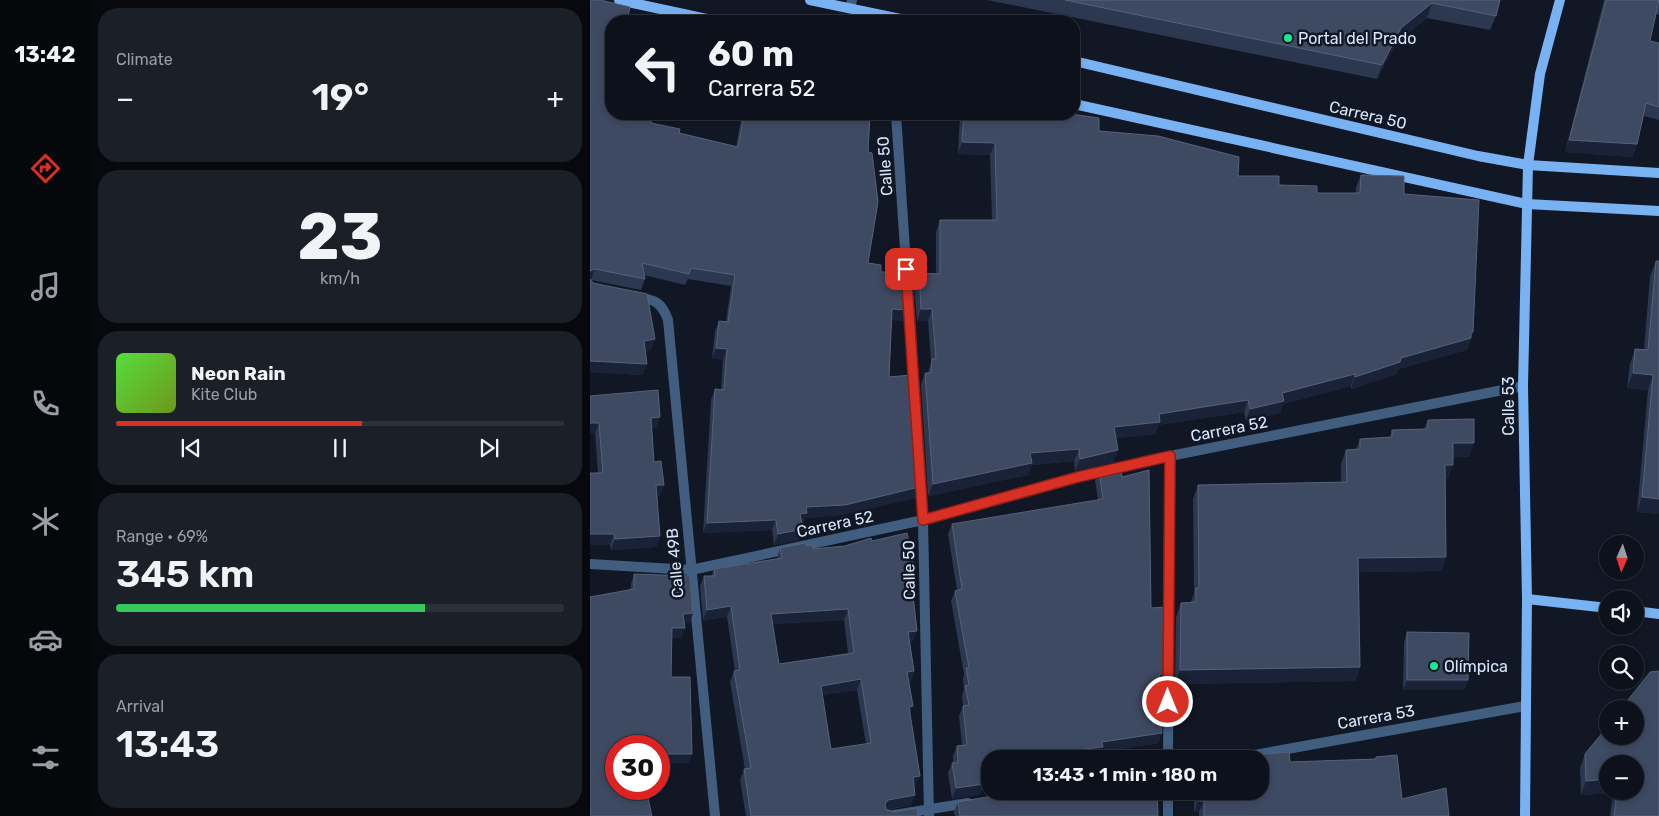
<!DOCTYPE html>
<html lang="en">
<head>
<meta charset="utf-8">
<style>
  :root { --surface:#0d111b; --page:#1b1f28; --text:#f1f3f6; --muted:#9a9da3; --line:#2d313a; --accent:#d93025 }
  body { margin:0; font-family:Rubik,sans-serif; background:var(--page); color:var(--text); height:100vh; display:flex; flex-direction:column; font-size:19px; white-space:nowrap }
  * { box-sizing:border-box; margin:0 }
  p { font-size:16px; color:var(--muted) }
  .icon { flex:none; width:28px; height:28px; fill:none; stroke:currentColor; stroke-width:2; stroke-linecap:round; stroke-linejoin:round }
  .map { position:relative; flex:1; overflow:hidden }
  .details { display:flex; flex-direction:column; gap:8px; padding:8px; background:#07090f; width:500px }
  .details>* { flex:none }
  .hud { position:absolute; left:15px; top:15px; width:475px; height:105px; border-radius:20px; box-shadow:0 2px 8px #0003,0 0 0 1px var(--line); background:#0d111b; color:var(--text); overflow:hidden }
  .needle { width:32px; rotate:183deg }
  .controls { position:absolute; left:1009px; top:535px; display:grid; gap:10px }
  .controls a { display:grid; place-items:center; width:45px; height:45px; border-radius:50%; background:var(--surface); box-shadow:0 2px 8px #0003,0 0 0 1px var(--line); font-size:25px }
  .speed { position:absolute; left:15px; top:735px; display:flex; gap:10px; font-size:25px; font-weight:700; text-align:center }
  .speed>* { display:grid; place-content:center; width:65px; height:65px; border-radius:50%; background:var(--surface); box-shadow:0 2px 8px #0003,0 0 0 1px var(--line); line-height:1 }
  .speed .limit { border:8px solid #d22; background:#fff; color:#111 }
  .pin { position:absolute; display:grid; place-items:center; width:42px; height:42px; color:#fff; margin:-21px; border-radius:10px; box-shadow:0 2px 8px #0006 }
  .me { position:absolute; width:55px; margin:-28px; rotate:0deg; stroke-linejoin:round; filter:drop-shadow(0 0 4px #0008) }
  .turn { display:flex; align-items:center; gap:18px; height:105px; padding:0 20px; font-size:22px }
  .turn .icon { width:65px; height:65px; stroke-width:2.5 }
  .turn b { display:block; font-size:35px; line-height:42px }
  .big { font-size:38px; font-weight:600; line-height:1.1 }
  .details .tile { flex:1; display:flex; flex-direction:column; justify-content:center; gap:8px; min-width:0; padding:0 18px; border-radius:20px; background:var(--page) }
  .details .dial { align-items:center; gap:0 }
  .dial b { font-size:65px; line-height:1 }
  .song { display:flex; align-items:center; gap:15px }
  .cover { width:60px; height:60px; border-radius:8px; background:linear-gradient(135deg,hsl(110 70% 55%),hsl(80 70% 35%)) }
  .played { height:5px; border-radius:2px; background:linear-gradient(90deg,var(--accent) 55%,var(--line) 55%) }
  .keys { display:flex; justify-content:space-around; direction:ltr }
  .heat { display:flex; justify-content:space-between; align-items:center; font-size:28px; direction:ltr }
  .charge { height:8px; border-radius:4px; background:linear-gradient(90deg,#34c759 69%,var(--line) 0) }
  .trip { position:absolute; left:391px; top:750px; width:288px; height:50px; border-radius:20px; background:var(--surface); box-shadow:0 2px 8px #0003,0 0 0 1px var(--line); font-weight:600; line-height:50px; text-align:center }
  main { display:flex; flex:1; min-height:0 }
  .tab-bar { display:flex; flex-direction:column; width:90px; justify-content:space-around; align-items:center; background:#05070b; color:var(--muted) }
  .tab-bar .icon { width:35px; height:35px }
  .tab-bar .selected { color:var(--accent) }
  .tab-bar b { font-size:22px; color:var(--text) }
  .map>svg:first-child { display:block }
</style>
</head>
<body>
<main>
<nav class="tab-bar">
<b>13:42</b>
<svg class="icon selected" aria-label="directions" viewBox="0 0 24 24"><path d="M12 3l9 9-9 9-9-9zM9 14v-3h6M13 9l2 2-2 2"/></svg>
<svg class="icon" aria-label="music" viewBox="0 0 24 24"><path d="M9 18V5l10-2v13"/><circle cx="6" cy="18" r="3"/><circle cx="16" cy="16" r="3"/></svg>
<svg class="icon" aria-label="phone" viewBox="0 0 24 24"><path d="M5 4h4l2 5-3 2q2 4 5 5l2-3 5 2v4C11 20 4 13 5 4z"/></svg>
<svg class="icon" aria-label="climate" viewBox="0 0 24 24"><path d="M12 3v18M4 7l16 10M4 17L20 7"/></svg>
<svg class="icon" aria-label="car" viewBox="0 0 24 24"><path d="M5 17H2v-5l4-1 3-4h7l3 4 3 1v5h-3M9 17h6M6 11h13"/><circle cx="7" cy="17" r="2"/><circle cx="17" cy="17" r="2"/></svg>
<svg class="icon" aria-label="filters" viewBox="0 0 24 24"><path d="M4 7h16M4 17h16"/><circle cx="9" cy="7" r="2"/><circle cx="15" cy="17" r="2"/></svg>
</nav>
<section class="details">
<div class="tile"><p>Climate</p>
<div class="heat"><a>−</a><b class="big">19°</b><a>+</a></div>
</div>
<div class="tile dial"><b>23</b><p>km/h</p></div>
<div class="tile">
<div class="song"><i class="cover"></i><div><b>Neon Rain</b><p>Kite Club</p></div></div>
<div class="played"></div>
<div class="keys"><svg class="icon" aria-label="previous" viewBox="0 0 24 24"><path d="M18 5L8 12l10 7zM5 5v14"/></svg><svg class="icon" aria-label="pause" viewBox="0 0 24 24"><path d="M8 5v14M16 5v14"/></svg><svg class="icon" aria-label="next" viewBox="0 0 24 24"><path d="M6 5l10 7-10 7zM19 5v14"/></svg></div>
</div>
<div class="tile"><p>Range · 69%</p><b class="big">345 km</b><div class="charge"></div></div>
<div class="tile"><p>Arrival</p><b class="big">13:43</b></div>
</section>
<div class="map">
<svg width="1069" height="816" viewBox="0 0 1069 816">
  <rect width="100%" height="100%" fill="#111724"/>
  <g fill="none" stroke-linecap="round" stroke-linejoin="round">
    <!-- street -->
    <g stroke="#415d7f" stroke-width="10">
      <polyline points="260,8 262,0"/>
      <polyline points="306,114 333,520 339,816"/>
      <path d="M44 296C63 300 71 300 78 320L125 816"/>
      <polyline points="0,564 101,570 333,520 488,477 580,456 933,386"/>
      <polyline points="578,759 580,456"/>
      <polyline points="642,759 935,706"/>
      <polyline points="578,791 578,816"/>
      <polyline points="298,816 378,803"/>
    </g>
    <!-- secondary -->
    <g stroke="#79b2f2" stroke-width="10">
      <polyline points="29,0 126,21"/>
      <polyline points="220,0 320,21"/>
      <polyline points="484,61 888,156 938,165 1069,173"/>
      <polyline points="484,104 937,204 1069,211"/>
      <polyline points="937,599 1018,608"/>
      <polyline points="1045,611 1069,614"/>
      <polyline points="935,816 937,599 933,386 938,165 950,74 970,0"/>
    </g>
  </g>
  <!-- wall -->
  <g fill="#2c3750" fill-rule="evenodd">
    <polygon points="0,0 21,21 21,114 61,123 89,133 146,147 152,114 280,114 278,152 278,263 291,272 307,274 317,310 313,321 302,320 299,377 329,487 325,498 251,515 215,518 213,524 212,524 213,529 209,540 184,545 182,530 113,533 121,400 125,389 131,390 133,360 122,358 125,331 129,321 136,321 141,286 98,279 95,285 54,275 55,279 51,290 1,280 61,350 55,351 53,375 0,372"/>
    <polygon points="397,0 910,0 906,16 900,30 837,18 806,43 787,79"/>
    <polygon points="1014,0 1069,0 1069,15 1066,14 1060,41 1069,43 1069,120 1054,116 1047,144 1042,157 975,152"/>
    <polygon points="370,114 481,114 509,131 648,176 727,193 766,193 766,187 771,175 814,194 883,332 877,350 808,369 806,374 761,389 761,386 693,404 690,413 656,421 654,412 568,425 565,434 526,438 524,462 485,471 484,461 442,465 438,475 338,496 331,385 335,373 338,373 341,362 338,321 327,321 324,285 329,273 346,274 346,232 350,220 402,220 400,155 368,154"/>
    <polygon points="1066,261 1069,514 1047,512 1058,390 1037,388 1040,364 1045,349 1054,350 1060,276"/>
    <polygon points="0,396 70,417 66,428 62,428 64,462 74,485 70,495 67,496 70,536 66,547 21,550 20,545 0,545 0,473 8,473 5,433"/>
    <polygon points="838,420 879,457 863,457 858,479 855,479 856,557 851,571 769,572 770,667 765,681 585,684 586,617 591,603 601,602 604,593 603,499 608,485 751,482 751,464 756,450 766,450 770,439 800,437 802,430 834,429"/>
    <polygon points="509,470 532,477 561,608 575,674 572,684 569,684 569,743 511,752 509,757 394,770 391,794 362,799 358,773 362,763 363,763 363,756 367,746 372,745 369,716 373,706 372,696 374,689 373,678 374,674 361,601 365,591 367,590 358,534 362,524 508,500 505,480"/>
    <path d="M282 541 326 576 322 587 327 631 323 641 320 642 324 671 321 681 319 682 323 706 320 714 326 786H324L325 795 321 805 297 810 303 812 328 816H156L150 780 154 769H155L140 682 144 671H145L137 617 113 620 110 586 114 576H121L124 569 187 559 190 548 216 546 223 549 255 546ZM254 620 258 653 189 664 182 624ZM267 690 276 744 241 749 232 695Z"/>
    <polygon points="44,574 103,613 100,622 94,623 91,638 81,637 81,677 102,754 98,763 26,746 0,816 40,590 41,584"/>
    <polygon points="817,632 878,680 874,690 813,690 814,642"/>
    <path d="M1069 671V816H1020L1023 793 991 795 990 768 995 754ZM1018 764 1045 791H1018Z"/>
    <polygon points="664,755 700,762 785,759 786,757 812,799 859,816 609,816 609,812 604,812 604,791 670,791 670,759 663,759"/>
    <polygon points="368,802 568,816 365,816 364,812"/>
  </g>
  <!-- shaded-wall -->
  <g fill="#192237">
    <polygon points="842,3 837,18 806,43 787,79 792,65 811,28"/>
    <polygon points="979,140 1047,144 1042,157 975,152"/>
    <polygon points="372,142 405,143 400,155 368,154"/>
    <polygon points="5,269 1,280 0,281 0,271"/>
    <polygon points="302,309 317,310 313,321 298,320"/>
    <polygon points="331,309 342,309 338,321 327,321"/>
    <polygon points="881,332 883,332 877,350 808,369 806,374 761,389 765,377 811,358"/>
    <polygon points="65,339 61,350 50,352 54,341"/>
    <polygon points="126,348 137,349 133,360 122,358"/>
    <polygon points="0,361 57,364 53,375 0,372"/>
    <polygon points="1043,373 1063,375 1058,390 1037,388"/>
    <polygon points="765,374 761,386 693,404 690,413 656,421 660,409 692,393"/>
    <polygon points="658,400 654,412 568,425 565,434 520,439 524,427 569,414"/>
    <polygon points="70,417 66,428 57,429 61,418"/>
    <polygon points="0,423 9,423 5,433 0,434"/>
    <polygon points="863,443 884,443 879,457 857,457"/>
    <polygon points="489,449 484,461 442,465 438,475 338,496 343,484 440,453"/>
    <polygon points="528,450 524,462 485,471 490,459"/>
    <polygon points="855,465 863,465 858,479 850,479"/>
    <polygon points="66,485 74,485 70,495 62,496"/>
    <polygon points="329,487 325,498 251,515 215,518 213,524 206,525 210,514 216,507"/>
    <polygon points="1052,497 1069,499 1069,514 1047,512"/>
    <polygon points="186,520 182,530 113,533 117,523"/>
    <polygon points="213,529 209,540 184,545 188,534"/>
    <polygon points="0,534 24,534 20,545 0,545"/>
    <polygon points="70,536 66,547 21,550 25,539"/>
    <polygon points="856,557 851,571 763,572 768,558"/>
    <polygon points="326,576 323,587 317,588 321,577"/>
    <polygon points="141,606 137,617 113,620 117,610"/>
    <polygon points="258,609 254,620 177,624 181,614"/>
    <polygon points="103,613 100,622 90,624 93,614"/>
    <polygon points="82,628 95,628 91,638 78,637"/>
    <polygon points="327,631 323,641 314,643 318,632"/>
    <polygon points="770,667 765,681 585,684 590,670"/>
    <polygon points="324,671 321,681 314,682 317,672"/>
    <polygon points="570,674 575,674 572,684 566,684"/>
    <polygon points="271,679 267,690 227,696 231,686"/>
    <polygon points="817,680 878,680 874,690 813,690"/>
    <polygon points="323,706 319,716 319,707"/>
    <polygon points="572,733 569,743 511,752 509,757 492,759 407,759 512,742"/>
    <polygon points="69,754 102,754 98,763 69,764"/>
    <polygon points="393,760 400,760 400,769 389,771"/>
    <polygon points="330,776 326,786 319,787 323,777"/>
    <polygon points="1018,779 1018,791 1023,791 1023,793 991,795 996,781"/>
    <polygon points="395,784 391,794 362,799 366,788"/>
    <polygon points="325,795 321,805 294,810 295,804 298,800"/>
    <polygon points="608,801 614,801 609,812 604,812"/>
  </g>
  <!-- building -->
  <g fill="#3e4a62" stroke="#56627a" fill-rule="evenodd">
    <polygon points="0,0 10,0 40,7 37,21 21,21 21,114 63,114 61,123 90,129 89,133 148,147 154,114 280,114 278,152 282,153 288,202 278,263 291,265 291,272 307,272 307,274 314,274 317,310 302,309 299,377 321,375 329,487 255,505 216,507 217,513 210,514 213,529 188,534 186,520 117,523 125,389 134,390 137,349 126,348 129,321 138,322 145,275 101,268 99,274 52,263 55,279 5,269 0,271"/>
    <polygon points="475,0 910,0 906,16 842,3 811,28 792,65"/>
    <polygon points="1016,0 1069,0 1060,41 1069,43 1069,107 1056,103 1047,144 979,140"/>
    <polygon points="374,114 481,114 509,118 509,131 568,136 649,157 648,176 689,176 689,185 727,186 727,193 770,193 771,175 814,176 814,194 889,200 883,332 881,332 881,338 811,358 810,362 765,377 765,374 692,393 694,401 660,409 658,400 569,414 570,422 524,427 528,450 490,459 489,449 440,453 442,463 343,484 335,373 341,373 342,359 346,359 342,309 331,309 329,273 350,274 350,220 407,220 405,143 372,142"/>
    <polygon points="1066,261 1069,261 1069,499 1052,497 1063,375 1043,373 1045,349 1058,350"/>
    <polygon points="0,279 3,283 57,294 65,339 54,341 57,364 0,361"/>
    <polygon points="68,390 70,417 61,418 64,462 71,461 74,485 66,485 70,536 25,539 24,534 0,534 0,473 13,473 9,423 0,423 0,396"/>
    <polygon points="884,419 884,443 863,443 863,465 855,465 856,557 768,558 770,667 590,670 591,603 606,602 606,588 609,588 608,485 757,482 756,450 770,449 770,439 802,437 802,430 837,429 838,420"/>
    <polygon points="530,465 532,477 559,470 561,608 576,607 575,674 570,674 569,711 572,733 512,742 513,747 407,759 400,759 400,760 393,760 395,784 366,788 362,763 368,763 367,746 377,745 373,706 379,705 375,686 379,685 376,668 379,668 365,591 372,589 362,524 513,499 509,470"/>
    <path d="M317 533 326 576 321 577 327 631 318 632 324 671 317 672 323 706 319 707 330 776 323 777 325 795 298 800 295 804 296 809 303 812 327 808 328 816H161L154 769 161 768 144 671 150 670 141 606 117 610 114 576H125L124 569 192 558 190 548 215 543 216 546 222 545 223 549 255 546 281 538 282 541ZM258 609 264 653 189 664 181 614ZM271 679 281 743 241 749 231 686Z"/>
    <polygon points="44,574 100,576 103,613 93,614 95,628 82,628 81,677 100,677 102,754 69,754 69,746 26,746 26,789 56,789 62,816 0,816 0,597 44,589"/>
    <polygon points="817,632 879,633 878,680 817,680"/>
    <polygon points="1069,671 1069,816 1024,816 1027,791 1045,791 1045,764 1018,764 1018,779 996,781 995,754 1018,726 1018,736 1045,736 1045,709 1031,709 1060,672"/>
    <polygon points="699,752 700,762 786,759 786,757 807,755 812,799 856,788 859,816 614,816 614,801 608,801 608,791 670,791 670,759 664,759 664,755"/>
    <polygon points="432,791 567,791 568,816 370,816 368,802"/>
  </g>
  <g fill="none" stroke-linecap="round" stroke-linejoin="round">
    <defs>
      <polyline id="route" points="316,269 333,520 488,477 580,456 578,702"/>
    </defs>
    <!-- route casing -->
    <use href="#route" stroke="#8d1f18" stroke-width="12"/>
    <!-- route -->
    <use href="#route" stroke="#d93025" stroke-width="9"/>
  </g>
  <!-- markers -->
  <g fill="#18e896" stroke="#111724" stroke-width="2">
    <circle cx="698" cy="38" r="5"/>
    <circle cx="844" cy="666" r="5"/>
  </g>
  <g text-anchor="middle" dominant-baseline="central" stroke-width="5" stroke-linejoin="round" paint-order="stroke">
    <!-- poi labels -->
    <g font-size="16" fill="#d8e6fb" stroke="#111724" text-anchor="start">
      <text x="708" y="38">Portal del Prado</text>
      <text x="854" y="666">Olímpica</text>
    </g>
    <!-- street labels -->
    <g font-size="16" fill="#d8e6fb" stroke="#111724">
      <text transform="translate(778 115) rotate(13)">Carrera 50</text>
      <text transform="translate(295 166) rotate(-94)">Calle 50</text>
      <text transform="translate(918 406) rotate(-90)">Calle 53</text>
      <text transform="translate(639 429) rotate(-11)">Carrera 52</text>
      <text transform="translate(245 524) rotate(-12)">Carrera 52</text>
      <text transform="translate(85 563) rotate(-95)">Calle 49B</text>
      <text transform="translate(319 570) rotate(-91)">Calle 50</text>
      <text transform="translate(786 717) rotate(-10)">Carrera 53</text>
    </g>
  </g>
</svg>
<div class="controls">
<a><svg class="needle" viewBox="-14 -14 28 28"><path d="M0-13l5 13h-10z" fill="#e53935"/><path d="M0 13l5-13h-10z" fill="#9a9da3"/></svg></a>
<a><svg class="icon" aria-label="sound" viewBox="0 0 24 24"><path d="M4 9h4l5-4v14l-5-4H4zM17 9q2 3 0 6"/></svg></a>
<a><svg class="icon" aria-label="search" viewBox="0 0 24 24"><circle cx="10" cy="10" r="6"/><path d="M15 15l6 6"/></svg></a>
<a>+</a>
<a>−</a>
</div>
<div class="speed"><div class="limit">30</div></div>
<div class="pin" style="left:316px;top:269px;background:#d93025"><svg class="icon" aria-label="arrive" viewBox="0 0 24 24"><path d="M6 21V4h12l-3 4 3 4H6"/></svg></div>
<svg class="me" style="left:578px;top:702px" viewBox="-20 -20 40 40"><circle r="17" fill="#d93025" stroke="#fff" stroke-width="3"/><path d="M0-11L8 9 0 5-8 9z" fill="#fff"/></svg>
<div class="trip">13:43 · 1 min · 180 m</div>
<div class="hud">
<div class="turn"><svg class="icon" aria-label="left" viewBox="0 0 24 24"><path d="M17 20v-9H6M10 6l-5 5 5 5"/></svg><div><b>60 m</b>Carrera 52</div></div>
</div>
</div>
</main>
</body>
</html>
